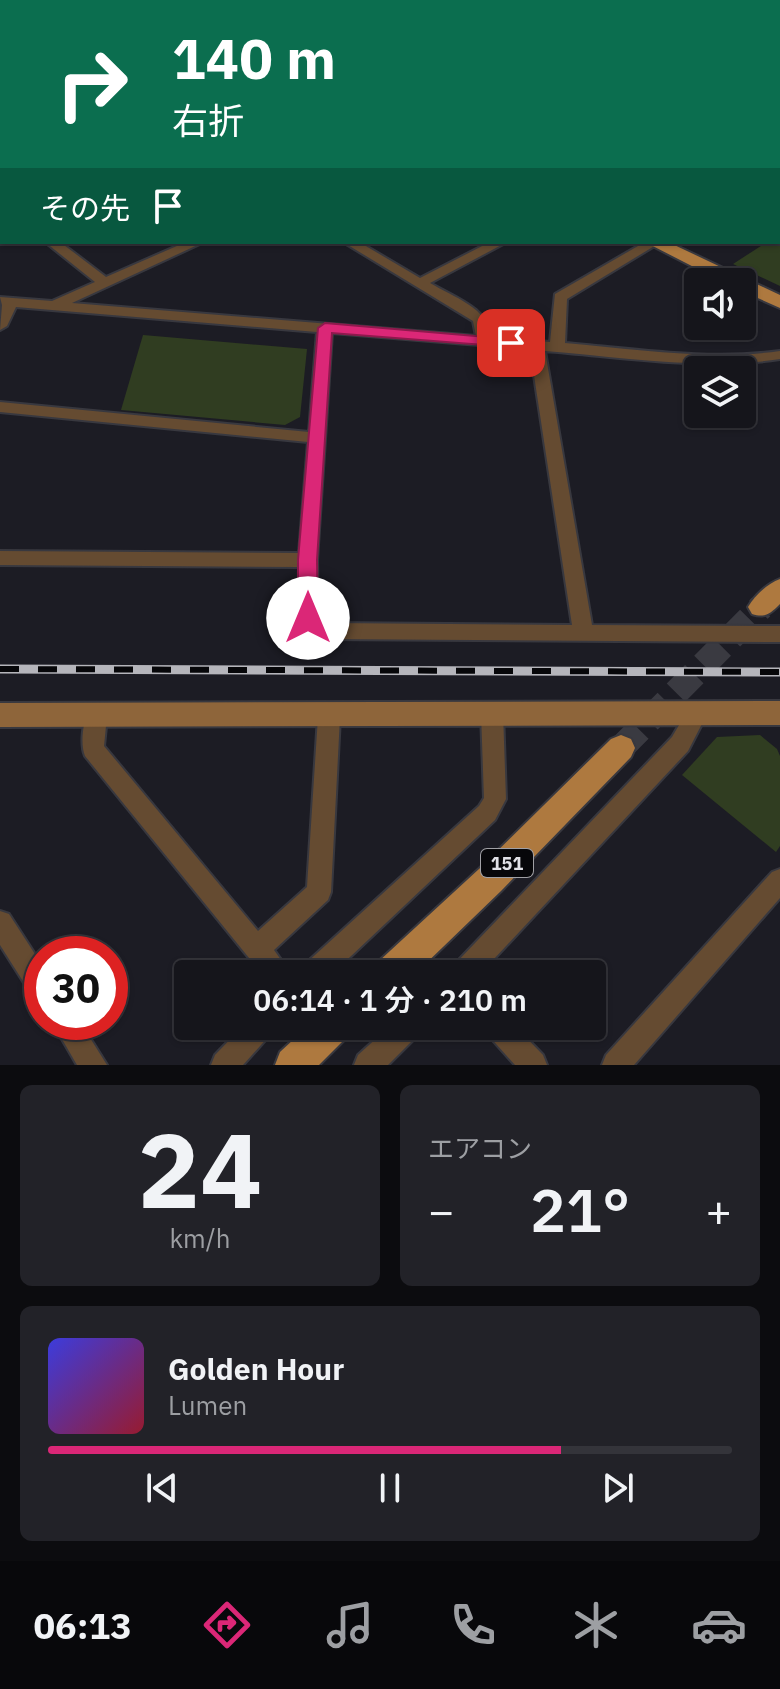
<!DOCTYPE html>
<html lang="ja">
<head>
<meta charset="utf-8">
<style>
  :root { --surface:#15151b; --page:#222228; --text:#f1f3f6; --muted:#9d9fa3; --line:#34343a; --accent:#db2777 }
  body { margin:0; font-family:"IBM Plex Sans","Noto Sans JP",sans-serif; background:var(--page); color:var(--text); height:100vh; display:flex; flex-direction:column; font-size:30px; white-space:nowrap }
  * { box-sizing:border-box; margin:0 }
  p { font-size:26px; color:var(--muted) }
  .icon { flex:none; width:44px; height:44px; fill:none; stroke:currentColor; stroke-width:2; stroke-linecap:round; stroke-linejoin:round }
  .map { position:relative; height:1065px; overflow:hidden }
  .sheet { display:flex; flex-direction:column; gap:20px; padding:20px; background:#0c0c0f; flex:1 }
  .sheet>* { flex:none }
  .banner { position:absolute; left:0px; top:0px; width:780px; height:244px; box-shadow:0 2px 6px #0004,0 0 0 2px var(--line); background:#0b6e4f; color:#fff; overflow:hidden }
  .controls { position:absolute; left:684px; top:268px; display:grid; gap:16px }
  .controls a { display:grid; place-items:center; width:72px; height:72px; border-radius:8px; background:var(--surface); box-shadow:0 2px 6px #0004,0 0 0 2px var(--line); font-size:40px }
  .speed { position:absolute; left:24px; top:936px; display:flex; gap:16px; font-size:40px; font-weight:700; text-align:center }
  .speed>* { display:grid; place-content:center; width:104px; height:104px; border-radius:50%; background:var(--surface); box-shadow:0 2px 6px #0004,0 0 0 2px var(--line); line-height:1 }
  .speed .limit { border:12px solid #d22; background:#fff; color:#111 }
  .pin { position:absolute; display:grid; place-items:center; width:68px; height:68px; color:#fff; margin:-34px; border-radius:16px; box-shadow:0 4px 12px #0006 }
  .me { position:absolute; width:88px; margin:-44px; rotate:0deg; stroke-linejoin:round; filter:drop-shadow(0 0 6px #0008) }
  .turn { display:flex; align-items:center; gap:28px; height:168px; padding:0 40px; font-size:36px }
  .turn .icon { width:104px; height:104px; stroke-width:2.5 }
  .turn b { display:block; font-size:56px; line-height:68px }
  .then { display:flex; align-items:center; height:76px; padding:0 40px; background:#0003; gap:16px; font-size:30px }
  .big { font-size:60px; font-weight:600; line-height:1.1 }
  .sheet .tile { flex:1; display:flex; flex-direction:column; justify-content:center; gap:12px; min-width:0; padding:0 28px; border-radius:12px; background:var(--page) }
  .sheet .dial { align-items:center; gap:0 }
  .dial b { font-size:104px; line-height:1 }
  .song { display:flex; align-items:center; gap:24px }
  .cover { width:96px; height:96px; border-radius:12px; background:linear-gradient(135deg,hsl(240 70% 55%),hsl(350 70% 35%)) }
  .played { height:8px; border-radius:4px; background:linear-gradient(90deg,var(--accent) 75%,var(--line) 75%) }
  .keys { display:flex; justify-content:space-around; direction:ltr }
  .heat { display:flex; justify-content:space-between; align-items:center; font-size:44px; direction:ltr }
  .sheet .tiles { flex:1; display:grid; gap:20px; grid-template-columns:1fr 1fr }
  .tile:last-child { grid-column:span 2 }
  .trip { position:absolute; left:174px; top:960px; width:432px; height:80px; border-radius:8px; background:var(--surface); box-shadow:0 2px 6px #0004,0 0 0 2px var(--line); font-weight:600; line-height:80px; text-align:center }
  .menu { display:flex; height:128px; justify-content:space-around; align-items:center; background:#08080b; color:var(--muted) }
  .menu .icon { width:56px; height:56px }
  .menu .on { color:var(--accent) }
  .menu b { font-size:36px; color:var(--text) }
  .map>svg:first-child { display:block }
</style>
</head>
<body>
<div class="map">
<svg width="780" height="1065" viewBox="0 0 780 1065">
  <rect width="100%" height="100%" fill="#1c1c24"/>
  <!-- green -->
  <g fill="#303d21">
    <polygon points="780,234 780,286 733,264 767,242 778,242"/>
    <polygon points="143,335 307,349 300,417 285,425 121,410"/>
    <polygon points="760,735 777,749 780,756 780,846 776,852 682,775 717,737"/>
  </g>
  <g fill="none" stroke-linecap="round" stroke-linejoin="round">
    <!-- primary-tunnel -->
    <polyline stroke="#3a3a41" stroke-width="26" stroke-dasharray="26 13" stroke-linecap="butt" points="621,748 761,607"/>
    <defs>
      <g id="street">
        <polygon points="447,0 460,0 461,2 448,2"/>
        <polygon points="550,0 562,0 563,2 551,2"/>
        <polygon points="652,0 665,0 666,2 653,2"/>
        <polygon points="752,0 764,0 765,2 753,2"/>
        <polygon points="780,42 780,48 778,49 778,43"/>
        <rect x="778" y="74" width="2" height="7"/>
        <rect x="0" y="120" width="2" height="8"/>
        <polygon points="780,174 780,182 778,183 778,175"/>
        <polygon points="778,196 780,197 780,205 778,204"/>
        <polygon points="0,199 2,200 2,208 0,207"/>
        <path d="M45 242H60L106 277 186 242H204L72 303 476 336 473 321 343 242H359L420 278 490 242H507L430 283C453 297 489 308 491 337L550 342 555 294 645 242H661L567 299 565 343C636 349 709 361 780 351V359C703 371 623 357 545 351L592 625 780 626V642L323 639 316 636 298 618 299 567 0 565V551L299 553 308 442 0 412V402L309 432 317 332 16 307 7 326 0 330 2 305 0 297 52 301 95 282ZM332 333 530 349 572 625 327 623 318 615 317 560Z"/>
        <polygon points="492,704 499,707 503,713 506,799 495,820 332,974 300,974 304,965 479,806 484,798 481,713 485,707"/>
        <polygon points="696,705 703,708 707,714 688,751 480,974 450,974 454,965 672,737 689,708"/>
        <path d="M96 707 103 710 107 716 104 746 258 931 307 887 318 717 322 711 329 708 336 711 340 717 331 892 328 900 274 950 291 974H262L85 756C80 744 83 721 89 710Z"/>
        <polygon points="780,869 780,898 634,1065 602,1065 606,1055 772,872"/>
        <polygon points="0,911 9,914 42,965 42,1001 33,997 0,945"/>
        <polygon points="52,1022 80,1022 107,1065 77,1065"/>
        <polygon points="243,1026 274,1026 270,1035 243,1065 211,1065 215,1055"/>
        <polygon points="390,1026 422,1026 418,1035 388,1065 354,1065 358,1055"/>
        <polygon points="484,1026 515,1026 543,1055 547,1065 515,1065 488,1035"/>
      </g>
      <polygon id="secondary" points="780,701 780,725 0,727 0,703"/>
      <g id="primary">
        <polygon points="138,0 153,0 154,2 139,2"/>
        <polygon points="645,242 668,242 780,295 780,308 742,291 742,282 723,282"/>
        <path d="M780 579V604C770 614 765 618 752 614L748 607C755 595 767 584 780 579Z"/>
        <polygon points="621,735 631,739 635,748 631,757 501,891 415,974 373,974 378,962 479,869 611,739"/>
        <polygon points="308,1026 352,1026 346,1038 319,1065 275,1065 280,1052"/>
      </g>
      <g id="highway">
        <polygon points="69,0 88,0 68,2"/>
        <polygon points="97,0 116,0 96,2"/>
        <rect x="0" y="26" width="2" height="8"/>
      </g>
    </defs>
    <!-- street casing -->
    <use href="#street" stroke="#38383f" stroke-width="4"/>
    <!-- secondary casing -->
    <use href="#secondary" stroke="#38383f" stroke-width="4"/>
    <!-- primary casing -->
    <use href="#primary" stroke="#38383f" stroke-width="4"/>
    <!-- highway casing -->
    <use href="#highway" stroke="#38383f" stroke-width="4"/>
    <!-- street -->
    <use href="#street" fill="#654b31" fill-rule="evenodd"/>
    <!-- secondary -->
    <use href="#secondary" fill="#8e653a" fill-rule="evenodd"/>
    <!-- primary -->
    <use href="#primary" fill="#ae793f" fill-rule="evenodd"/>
    <!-- highway -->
    <use href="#highway" fill="#cb8b44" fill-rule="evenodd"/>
    <defs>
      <polyline id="rail" points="0,669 780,672"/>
    </defs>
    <!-- rail casing -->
    <use href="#rail" stroke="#b5b5bb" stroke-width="9"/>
    <!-- rail -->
    <use href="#rail" stroke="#07070a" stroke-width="6" stroke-dasharray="19" stroke-linecap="butt"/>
  </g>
  <!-- route -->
  <polygon fill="#db2777" stroke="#8e194d" stroke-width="2" points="325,323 511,339 518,343 511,347 332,333 317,560 318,618 315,624 301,624 298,618 298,560 318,328"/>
  <g text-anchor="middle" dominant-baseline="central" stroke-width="8" stroke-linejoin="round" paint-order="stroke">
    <!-- shield labels -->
    <rect fill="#07070a" stroke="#a0a0a5" stroke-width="2" x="481" y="849" width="52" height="28" rx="6"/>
    <g font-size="18" font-weight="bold" fill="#e2e2e8">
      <text x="507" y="863">151</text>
    </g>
  </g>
</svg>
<div class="controls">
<a><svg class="icon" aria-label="sound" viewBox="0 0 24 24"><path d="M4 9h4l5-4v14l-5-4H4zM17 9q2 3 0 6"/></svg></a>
<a><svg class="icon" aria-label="layers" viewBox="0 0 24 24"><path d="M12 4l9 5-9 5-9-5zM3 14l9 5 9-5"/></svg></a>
</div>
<div class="speed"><div class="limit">30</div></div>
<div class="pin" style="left:511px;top:343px;background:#d93025"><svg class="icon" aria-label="arrive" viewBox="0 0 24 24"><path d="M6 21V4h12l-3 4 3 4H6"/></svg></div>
<svg class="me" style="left:308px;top:618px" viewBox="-20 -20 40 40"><circle r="19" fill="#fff"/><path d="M0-13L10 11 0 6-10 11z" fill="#db2777"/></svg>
<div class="trip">06:14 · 1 分 · 210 m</div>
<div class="banner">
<div class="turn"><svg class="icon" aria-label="right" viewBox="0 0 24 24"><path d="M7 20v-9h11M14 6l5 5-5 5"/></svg><div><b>140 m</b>右折</div></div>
<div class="then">その先<svg class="icon" aria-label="arrive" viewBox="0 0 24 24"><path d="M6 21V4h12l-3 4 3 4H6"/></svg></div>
</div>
</div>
<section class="sheet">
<div class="tiles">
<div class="tile dial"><b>24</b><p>km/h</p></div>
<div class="tile"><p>エアコン</p>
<div class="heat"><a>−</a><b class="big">21°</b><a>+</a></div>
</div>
<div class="tile">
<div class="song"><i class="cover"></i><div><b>Golden Hour</b><p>Lumen</p></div></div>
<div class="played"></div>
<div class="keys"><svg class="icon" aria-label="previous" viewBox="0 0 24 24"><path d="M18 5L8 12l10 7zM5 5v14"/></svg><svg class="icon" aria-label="pause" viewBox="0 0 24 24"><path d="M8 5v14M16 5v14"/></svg><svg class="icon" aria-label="next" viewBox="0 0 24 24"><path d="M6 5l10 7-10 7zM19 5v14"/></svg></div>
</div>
</div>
</section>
<nav class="menu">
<b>06:13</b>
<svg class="icon on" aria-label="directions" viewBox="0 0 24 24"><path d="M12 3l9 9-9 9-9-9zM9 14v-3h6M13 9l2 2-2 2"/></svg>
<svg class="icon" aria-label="music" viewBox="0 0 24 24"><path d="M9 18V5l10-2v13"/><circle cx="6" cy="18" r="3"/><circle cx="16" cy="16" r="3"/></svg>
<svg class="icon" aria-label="phone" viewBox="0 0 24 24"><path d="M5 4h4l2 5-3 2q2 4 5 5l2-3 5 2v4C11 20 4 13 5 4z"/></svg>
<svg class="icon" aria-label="climate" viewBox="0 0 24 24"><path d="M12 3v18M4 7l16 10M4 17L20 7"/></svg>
<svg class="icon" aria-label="car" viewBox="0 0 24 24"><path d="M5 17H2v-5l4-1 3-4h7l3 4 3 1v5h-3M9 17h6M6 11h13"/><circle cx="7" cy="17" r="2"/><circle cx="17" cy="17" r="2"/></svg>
</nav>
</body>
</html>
